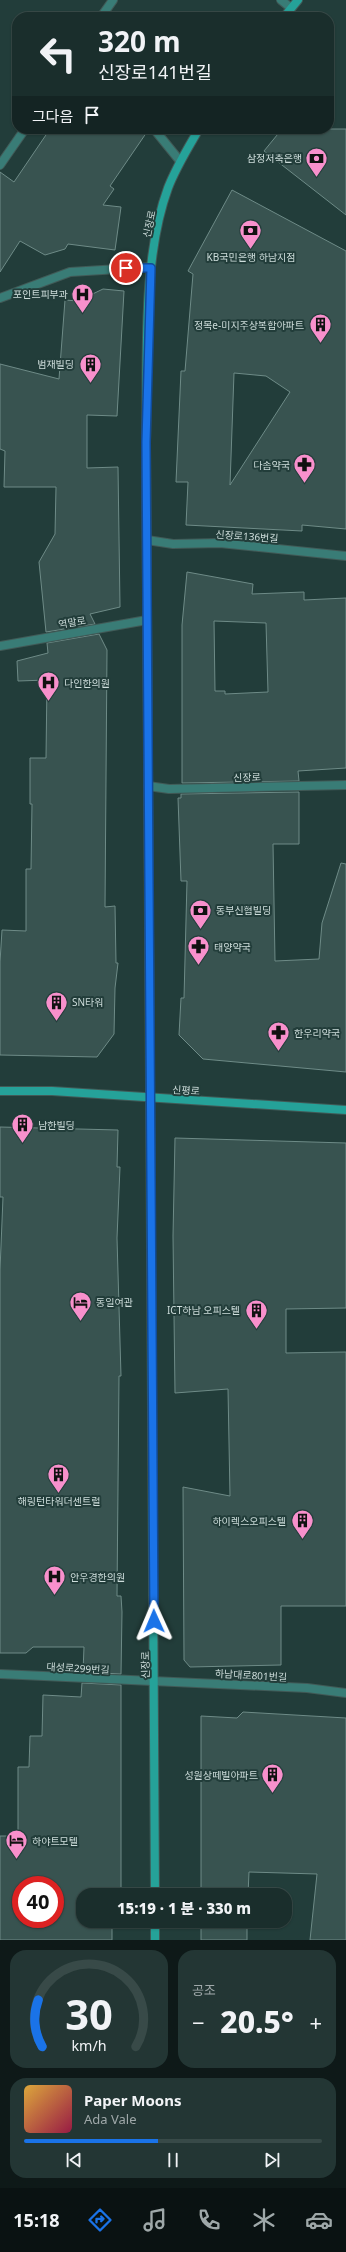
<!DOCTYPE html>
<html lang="ko">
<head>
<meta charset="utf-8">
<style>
  :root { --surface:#1a2e2c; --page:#233634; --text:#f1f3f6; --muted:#9fa8a9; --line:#384a48; --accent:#1a73e8 }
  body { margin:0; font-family:"Noto Sans","Noto Sans KR",sans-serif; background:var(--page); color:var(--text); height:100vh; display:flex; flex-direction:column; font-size:15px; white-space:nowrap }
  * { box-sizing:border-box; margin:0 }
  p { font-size:13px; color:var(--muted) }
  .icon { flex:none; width:22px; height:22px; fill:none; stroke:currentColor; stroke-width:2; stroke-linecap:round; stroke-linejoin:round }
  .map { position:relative; height:1940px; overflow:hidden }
  .sheet { display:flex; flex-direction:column; gap:10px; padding:10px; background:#0e1918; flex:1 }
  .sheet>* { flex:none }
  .guide { position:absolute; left:12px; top:12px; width:322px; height:122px; border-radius:16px; box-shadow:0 1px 3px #0004,0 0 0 1px var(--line); background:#1a2e2c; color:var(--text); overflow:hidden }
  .speed { position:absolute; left:12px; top:1876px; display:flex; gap:8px; font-size:20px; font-weight:700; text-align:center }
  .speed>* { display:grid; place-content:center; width:52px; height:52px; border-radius:50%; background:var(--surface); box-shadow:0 1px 3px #0004,0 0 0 1px var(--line); line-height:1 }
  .speed .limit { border:6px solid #d22; background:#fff; color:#111 }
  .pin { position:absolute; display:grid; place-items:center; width:34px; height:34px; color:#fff; margin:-17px; border:2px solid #fff; border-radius:50%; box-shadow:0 1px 4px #0007 }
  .me { position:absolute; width:44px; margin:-22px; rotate:359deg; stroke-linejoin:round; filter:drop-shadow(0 0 3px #0008) }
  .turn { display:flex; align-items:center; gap:14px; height:84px; padding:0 20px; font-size:18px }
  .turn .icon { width:52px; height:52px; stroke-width:2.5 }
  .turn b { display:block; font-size:28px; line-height:34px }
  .then { display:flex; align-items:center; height:38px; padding:0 20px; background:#0003; gap:8px; font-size:15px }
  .big { font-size:30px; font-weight:800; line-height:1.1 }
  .sheet .tile { flex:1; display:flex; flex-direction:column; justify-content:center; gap:6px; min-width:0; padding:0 14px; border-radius:16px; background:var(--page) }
  .sheet .dial { align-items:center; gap:0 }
  .dial svg { height:104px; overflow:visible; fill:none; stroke:var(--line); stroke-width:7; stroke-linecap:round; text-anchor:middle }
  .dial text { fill:var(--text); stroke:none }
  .song { display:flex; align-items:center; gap:12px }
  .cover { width:48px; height:48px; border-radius:6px; background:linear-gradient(135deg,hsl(40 70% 55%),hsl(340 70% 35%)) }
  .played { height:4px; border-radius:2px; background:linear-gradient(90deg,var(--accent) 45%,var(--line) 45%) }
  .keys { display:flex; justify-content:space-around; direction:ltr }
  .heat { display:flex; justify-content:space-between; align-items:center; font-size:22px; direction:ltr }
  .sheet .tiles { flex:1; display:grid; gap:10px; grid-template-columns:1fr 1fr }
  .tile:last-child { grid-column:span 2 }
  .trip { position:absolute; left:76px; top:1888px; width:216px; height:40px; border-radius:16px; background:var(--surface); box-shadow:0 1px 3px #0004,0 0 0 1px var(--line); font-weight:800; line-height:40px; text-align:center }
  .dock { display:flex; height:64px; justify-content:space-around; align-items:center; background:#0a1212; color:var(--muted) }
  .dock .icon { width:28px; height:28px }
  .dock .selected { color:var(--accent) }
  .dock b { font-size:18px; color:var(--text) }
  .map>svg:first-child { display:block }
</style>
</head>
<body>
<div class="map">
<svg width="346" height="1940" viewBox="0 0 346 1940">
  <rect width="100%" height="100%" fill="#223d3a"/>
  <!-- building -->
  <g fill="#385350" stroke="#6e8b87" fill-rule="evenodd">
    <polygon points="50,129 149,129 110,186 114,189 103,205 121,207 115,250 68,244 65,249 45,255 20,241 0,272 0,172 14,182"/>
    <polygon points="282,129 346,129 346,215 264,151"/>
    <path d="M232 190 346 251V529L302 525V531L186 525 188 482H176L181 371H185L193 274 188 271ZM234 373 266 376 290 392 230 485Z"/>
    <polygon points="103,289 124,291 117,416 87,415 87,468 118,467 120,607 90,614 95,624 46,632 39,562 55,534 56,487 4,487 5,451 0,449 0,364 59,379 65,300 78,301"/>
    <path d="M187 572 253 584 252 594 304 592V600L346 598V768L298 771 299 781 182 783V625ZM214 621 266 623 268 692 225 694V691H215Z"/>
    <polygon points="99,634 107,650 105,907 115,906 116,963 118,963 115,988 114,1034 97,1057 0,1055 0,962 2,930 26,931 26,869 31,869 32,804 30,804 30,758 46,758 47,680 18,681 17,661 48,653 47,643"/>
    <polygon points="299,792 299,844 273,844 275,961 319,959 322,923 341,863 346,864 346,1072 203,1059 179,1035 181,998 184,998 187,881 181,881 178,798 181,798 181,794"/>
    <polygon points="0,1127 118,1130 117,1167 120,1167 117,1238 121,1376 119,1376 117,1596 121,1596 122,1612 121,1674 83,1672 84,1647 33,1647 26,1653 0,1653 0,1270 3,1197 0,1197"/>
    <polygon points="175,1138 346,1143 346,1308 286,1309 286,1353 346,1352 346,1606 281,1606 281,1665 190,1667 184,1660 183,1487 230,1496 228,1389 175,1393 173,1236"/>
    <path d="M82 1683 121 1685V1895H83V1921H121L112 1922V1940H0V1836H18V1767H29L30 1736H42L43 1695 81 1697ZM21 1885H55V1919H21Z"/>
    <polygon points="243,1712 346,1718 346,1940 310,1940 317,1874 249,1872 248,1895 201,1895 201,1716 237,1718"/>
    <rect x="201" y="1921" width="46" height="19"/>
  </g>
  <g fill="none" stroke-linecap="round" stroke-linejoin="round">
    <defs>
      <polyline id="lane" points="154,129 180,161"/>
      <g id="street">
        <polyline points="281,0 291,8"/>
        <polyline points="101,17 113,0"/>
        <polyline points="0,165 25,129"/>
        <polyline points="0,298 70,272 151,267"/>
        <polyline points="147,540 173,544 220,543 346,556"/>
        <polyline points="0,646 147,620"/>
        <polyline points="148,786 169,789 346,785"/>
        <polyline points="0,1674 307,1688 346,1693"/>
      </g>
      <g id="secondary">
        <polyline points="284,17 298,0"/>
        <polyline points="0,1091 52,1091 346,1110"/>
        <path d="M155 1895 146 442C148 364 141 261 168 188 176 167 188 148 199 129"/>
        <polyline points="155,1921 155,1940"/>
      </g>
    </defs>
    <!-- lane casing -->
    <use href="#lane" stroke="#415a57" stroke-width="10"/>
    <!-- street casing -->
    <use href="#street" stroke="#415a57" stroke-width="10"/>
    <!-- secondary casing -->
    <use href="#secondary" stroke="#415a57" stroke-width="10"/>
    <!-- lane -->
    <use href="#lane" stroke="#397c76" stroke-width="8"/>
    <!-- street -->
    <use href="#street" stroke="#397c76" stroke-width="8"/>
    <!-- secondary -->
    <use href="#secondary" stroke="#25a299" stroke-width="8"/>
  </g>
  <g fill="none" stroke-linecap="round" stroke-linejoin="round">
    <defs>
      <polyline id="route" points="126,268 151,268 146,442 154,1621"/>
    </defs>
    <!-- route casing -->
    <use href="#route" stroke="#114b97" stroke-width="10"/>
    <!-- route -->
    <use href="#route" stroke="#1a73e8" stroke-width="7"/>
  </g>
  <!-- icons -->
  <defs>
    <symbol id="bank-pin" viewBox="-11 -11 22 30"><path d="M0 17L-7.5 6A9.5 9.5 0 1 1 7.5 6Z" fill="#f890cc" stroke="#223d3a"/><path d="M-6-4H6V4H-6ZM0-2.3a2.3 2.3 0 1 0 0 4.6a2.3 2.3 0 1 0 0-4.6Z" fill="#111"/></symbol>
    <symbol id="hospital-pin" viewBox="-11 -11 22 30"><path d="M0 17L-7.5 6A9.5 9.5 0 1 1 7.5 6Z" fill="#f890cc" stroke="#223d3a"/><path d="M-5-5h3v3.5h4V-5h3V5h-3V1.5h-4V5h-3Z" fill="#111"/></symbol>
    <symbol id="building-pin" viewBox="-11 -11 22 30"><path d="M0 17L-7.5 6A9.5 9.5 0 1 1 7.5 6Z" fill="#f890cc" stroke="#223d3a"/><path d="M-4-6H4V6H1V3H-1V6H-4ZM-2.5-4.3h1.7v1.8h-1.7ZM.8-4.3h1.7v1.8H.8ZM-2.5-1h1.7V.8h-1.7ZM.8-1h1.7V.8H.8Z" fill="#111"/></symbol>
    <symbol id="pharmacy-pin" viewBox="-11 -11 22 30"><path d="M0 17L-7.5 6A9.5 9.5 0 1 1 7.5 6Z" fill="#f890cc" stroke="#223d3a"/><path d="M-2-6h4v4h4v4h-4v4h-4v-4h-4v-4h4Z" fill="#111"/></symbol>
    <symbol id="hotel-pin" viewBox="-11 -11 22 30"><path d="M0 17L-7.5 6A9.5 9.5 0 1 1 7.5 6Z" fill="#f890cc" stroke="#223d3a"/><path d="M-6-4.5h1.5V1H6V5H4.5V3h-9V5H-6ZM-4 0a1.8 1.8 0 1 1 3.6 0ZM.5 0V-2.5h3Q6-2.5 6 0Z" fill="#111"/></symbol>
  </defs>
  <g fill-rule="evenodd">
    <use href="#bank-pin" x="304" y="146" width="25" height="34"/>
    <use href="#bank-pin" x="238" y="218" width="25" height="34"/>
    <use href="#hospital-pin" x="70" y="282" width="25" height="34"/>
    <use href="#building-pin" x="308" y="312" width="25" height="34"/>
    <use href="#building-pin" x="78" y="352" width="25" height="34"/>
    <use href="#pharmacy-pin" x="292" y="452" width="25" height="34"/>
    <use href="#hospital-pin" x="36" y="670" width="25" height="34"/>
    <use href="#bank-pin" x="188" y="898" width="25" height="34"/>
    <use href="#pharmacy-pin" x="186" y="934" width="25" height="34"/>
    <use href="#building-pin" x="44" y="990" width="25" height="34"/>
    <use href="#pharmacy-pin" x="266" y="1020" width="25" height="34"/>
    <use href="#building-pin" x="10" y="1112" width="25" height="34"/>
    <use href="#hotel-pin" x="68" y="1290" width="25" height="34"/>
    <use href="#building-pin" x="244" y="1298" width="25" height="34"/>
    <use href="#building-pin" x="46" y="1462" width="25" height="34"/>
    <use href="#building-pin" x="290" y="1508" width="25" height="34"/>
    <use href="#hospital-pin" x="42" y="1564" width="25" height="34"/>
    <use href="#building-pin" x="260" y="1762" width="25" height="34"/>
    <use href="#hotel-pin" x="4" y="1828" width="25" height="34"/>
  </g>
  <g text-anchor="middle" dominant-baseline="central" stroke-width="4" stroke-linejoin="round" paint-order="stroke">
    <!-- poi labels -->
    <g font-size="10" fill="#cedddb" stroke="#223d3a" text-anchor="start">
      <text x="302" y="158" text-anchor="end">삼정저축은행</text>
      <text x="251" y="257" text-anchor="middle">KB국민은행 하남지점</text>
      <text x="68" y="294" text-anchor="end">포인트피부과</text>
      <text x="304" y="325" text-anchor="end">정목e-미지주상복합아파트</text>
      <text x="74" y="364" text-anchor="end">범재빌딩</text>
      <text x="290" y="465" text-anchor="end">다솜약국</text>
      <text x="64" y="683">다인한의원</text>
      <text x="216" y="910">동부신협빌딩</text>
      <text x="214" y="947">태양약국</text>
      <text x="72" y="1002">SN타워</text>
      <text x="294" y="1033">한우리약국</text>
      <text x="38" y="1125">남한빌딩</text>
      <text x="96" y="1302">동일여관</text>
      <text x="240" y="1310" text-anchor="end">ICT하남 오피스텔</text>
      <text x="59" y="1501" text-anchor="middle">해링턴타워더센트럴</text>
      <text x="286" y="1521" text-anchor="end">하이렉스오피스텔</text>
      <text x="70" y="1577">안우경한의원</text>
      <text x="258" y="1775" text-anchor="end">성원상떼빌아파트</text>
      <text x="32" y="1841">하야트모텔</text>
    </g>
    <!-- street labels -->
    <g font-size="10" fill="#cedddb" stroke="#223d3a">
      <text transform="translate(149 224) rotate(-78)">신장로</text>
      <text transform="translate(247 536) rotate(4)">신장로136번길</text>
      <text transform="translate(72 622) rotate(-10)">역말로</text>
      <text transform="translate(247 777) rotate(-2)">신장로</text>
      <text transform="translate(186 1090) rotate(3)">신평로</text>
      <text transform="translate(145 1665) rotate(-91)">신장로</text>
      <text transform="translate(78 1668) rotate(3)">대성로299번길</text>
      <text transform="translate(251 1675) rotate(3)">하남대로801번길</text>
    </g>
  </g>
</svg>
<div class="speed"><div class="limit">40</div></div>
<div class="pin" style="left:126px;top:268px;background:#d93025"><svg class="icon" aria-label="arrive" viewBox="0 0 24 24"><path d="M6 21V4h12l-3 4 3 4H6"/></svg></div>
<svg class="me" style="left:154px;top:1621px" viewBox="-20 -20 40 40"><path d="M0-17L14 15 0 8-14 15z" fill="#1a73e8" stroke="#fff" stroke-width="4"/></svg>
<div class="trip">15:19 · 1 분 · 330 m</div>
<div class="guide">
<div class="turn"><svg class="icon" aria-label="left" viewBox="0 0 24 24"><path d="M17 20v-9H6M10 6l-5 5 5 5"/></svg><div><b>320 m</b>신장로141번길</div></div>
<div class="then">그다음<svg class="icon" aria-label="arrive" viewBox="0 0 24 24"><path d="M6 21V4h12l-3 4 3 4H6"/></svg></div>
</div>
</div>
<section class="sheet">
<div class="tiles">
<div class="tile dial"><svg viewBox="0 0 100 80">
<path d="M14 69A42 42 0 1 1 86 69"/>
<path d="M14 69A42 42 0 0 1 11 33" stroke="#1a73e8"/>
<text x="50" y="56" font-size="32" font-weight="700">30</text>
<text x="50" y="72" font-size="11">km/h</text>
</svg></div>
<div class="tile"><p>공조</p>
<div class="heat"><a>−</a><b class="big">20.5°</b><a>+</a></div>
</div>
<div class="tile">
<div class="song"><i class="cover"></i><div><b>Paper Moons</b><p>Ada Vale</p></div></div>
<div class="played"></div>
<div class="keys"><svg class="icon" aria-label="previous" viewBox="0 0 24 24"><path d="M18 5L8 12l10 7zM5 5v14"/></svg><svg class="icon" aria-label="pause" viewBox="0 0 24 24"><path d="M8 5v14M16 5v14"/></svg><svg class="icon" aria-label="next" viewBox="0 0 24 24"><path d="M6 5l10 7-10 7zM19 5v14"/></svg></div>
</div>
</div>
</section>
<nav class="dock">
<b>15:18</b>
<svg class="icon selected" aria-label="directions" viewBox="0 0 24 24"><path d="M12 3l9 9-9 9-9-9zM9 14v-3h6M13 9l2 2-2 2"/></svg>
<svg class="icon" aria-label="music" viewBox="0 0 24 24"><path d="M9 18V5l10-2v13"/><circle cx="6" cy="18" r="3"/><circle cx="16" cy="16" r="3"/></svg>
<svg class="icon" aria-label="phone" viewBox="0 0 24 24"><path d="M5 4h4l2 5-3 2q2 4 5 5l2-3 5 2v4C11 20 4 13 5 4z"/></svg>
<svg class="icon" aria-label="climate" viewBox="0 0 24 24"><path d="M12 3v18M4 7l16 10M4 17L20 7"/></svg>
<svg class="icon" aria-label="car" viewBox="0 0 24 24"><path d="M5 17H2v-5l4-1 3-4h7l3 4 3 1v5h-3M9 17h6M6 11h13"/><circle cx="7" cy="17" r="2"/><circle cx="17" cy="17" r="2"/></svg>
</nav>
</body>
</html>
